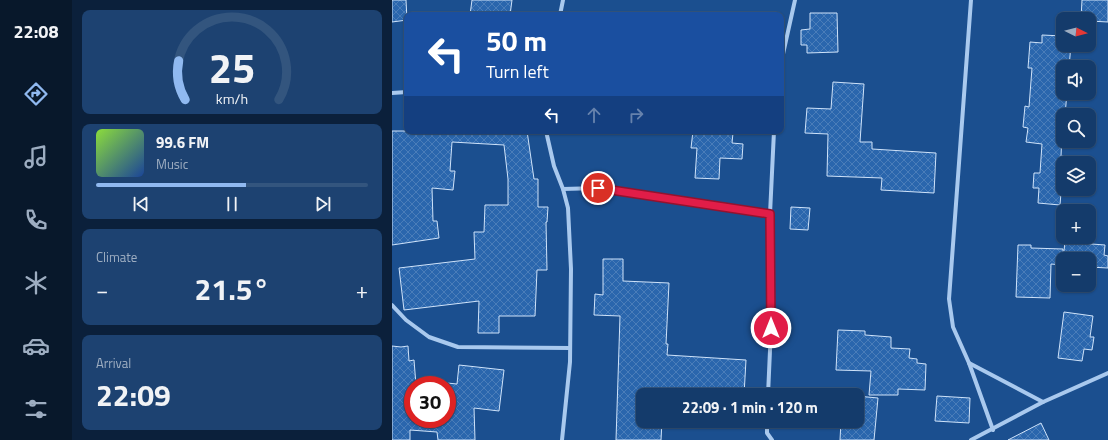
<!DOCTYPE html>
<html lang="en">
<head>
<meta charset="utf-8">
<style>
  :root { --surface:#143b6b; --page:#1d4271; --text:#f1f3f6; --muted:#9dadc1; --line:#33557e; --accent:#90b9f0 }
  body { margin:0; font-family:"Titillium Web",sans-serif; background:var(--page); color:var(--text); height:100vh; display:flex; flex-direction:column; font-size:15px; white-space:nowrap }
  * { box-sizing:border-box; margin:0 }
  p { font-size:13px; color:var(--muted) }
  .icon { flex:none; width:22px; height:22px; fill:none; stroke:currentColor; stroke-width:2; stroke-linecap:round; stroke-linejoin:round }
  .map { position:relative; flex:1; overflow:hidden }
  .details { display:flex; flex-direction:column; gap:10px; padding:10px; background:#0b203b; width:320px }
  .details>* { flex:none }
  .top-card { position:absolute; left:12px; top:12px; width:380px; height:122px; border-radius:8px; box-shadow:0 1px 3px #0004,0 0 0 1px var(--line); background:#1a4fa0; color:#fff; overflow:hidden }
  .needle { width:26px; rotate:96deg }
  .fabs { position:absolute; left:664px; top:12px; display:grid; gap:8px }
  .fabs a { display:grid; place-items:center; width:40px; height:40px; border-radius:8px; background:var(--surface); box-shadow:0 1px 3px #0004,0 0 0 1px var(--line); font-size:20px }
  .speed { position:absolute; left:12px; top:376px; display:flex; gap:8px; font-size:20px; font-weight:700; text-align:center }
  .speed>* { display:grid; place-content:center; width:52px; height:52px; border-radius:50%; background:var(--surface); box-shadow:0 1px 3px #0004,0 0 0 1px var(--line); line-height:1 }
  .speed .limit { border:6px solid #d22; background:#fff; color:#111 }
  .pin { position:absolute; display:grid; place-items:center; width:34px; height:34px; color:#fff; margin:-17px; border:2px solid #fff; border-radius:50%; box-shadow:0 1px 4px #0007 }
  .me { position:absolute; width:44px; margin:-22px; rotate:0deg; stroke-linejoin:round; filter:drop-shadow(0 0 3px #0008) }
  .turn { display:flex; align-items:center; gap:14px; height:84px; padding:0 16px; font-size:18px }
  .turn .icon { width:52px; height:52px; stroke-width:2.5 }
  .turn b { display:block; font-size:28px; line-height:34px }
  .lanes { display:flex; align-items:center; height:38px; padding:0 16px; background:#0003; justify-content:center; gap:20px; direction:ltr }
  .lanes .off { opacity:.35 }
  .big { font-size:30px; font-weight:700; line-height:1.1 }
  .details .tile { flex:1; display:flex; flex-direction:column; justify-content:center; gap:6px; min-width:0; padding:0 14px; border-radius:8px; background:var(--page) }
  .details .dial { align-items:center; gap:0 }
  .dial svg { height:104px; overflow:visible; fill:none; stroke:var(--line); stroke-width:7; stroke-linecap:round; text-anchor:middle }
  .dial text { fill:var(--text); stroke:none }
  .song { display:flex; align-items:center; gap:12px }
  .cover { width:48px; height:48px; border-radius:6px; background:linear-gradient(135deg,hsl(90 70% 55%),hsl(220 70% 35%)) }
  .played { height:4px; border-radius:2px; background:linear-gradient(90deg,var(--accent) 55%,var(--line) 55%) }
  .keys { display:flex; justify-content:space-around; direction:ltr }
  .heat { display:flex; justify-content:space-between; align-items:center; font-size:22px; direction:ltr }
  .trip { position:absolute; left:244px; top:388px; width:228px; height:40px; border-radius:8px; background:var(--surface); box-shadow:0 1px 3px #0004,0 0 0 1px var(--line); font-weight:700; line-height:40px; text-align:center }
  main { display:flex; flex:1; min-height:0 }
  .tabs { display:flex; flex-direction:column; width:72px; justify-content:space-around; align-items:center; background:#08182b; color:var(--muted) }
  .tabs .icon { width:28px; height:28px }
  .tabs .active { color:var(--accent) }
  .tabs b { font-size:18px; color:var(--text) }
  .map>svg:first-child { display:block }
</style>
</head>
<body>
<main>
<nav class="tabs">
<b>22:08</b>
<svg class="icon active" aria-label="directions" viewBox="0 0 24 24"><path d="M12 3l9 9-9 9-9-9zM9 14v-3h6M13 9l2 2-2 2"/></svg>
<svg class="icon" aria-label="music" viewBox="0 0 24 24"><path d="M9 18V5l10-2v13"/><circle cx="6" cy="18" r="3"/><circle cx="16" cy="16" r="3"/></svg>
<svg class="icon" aria-label="phone" viewBox="0 0 24 24"><path d="M5 4h4l2 5-3 2q2 4 5 5l2-3 5 2v4C11 20 4 13 5 4z"/></svg>
<svg class="icon" aria-label="climate" viewBox="0 0 24 24"><path d="M12 3v18M4 7l16 10M4 17L20 7"/></svg>
<svg class="icon" aria-label="car" viewBox="0 0 24 24"><path d="M5 17H2v-5l4-1 3-4h7l3 4 3 1v5h-3M9 17h6M6 11h13"/><circle cx="7" cy="17" r="2"/><circle cx="17" cy="17" r="2"/></svg>
<svg class="icon" aria-label="filters" viewBox="0 0 24 24"><path d="M4 7h16M4 17h16"/><circle cx="9" cy="7" r="2"/><circle cx="15" cy="17" r="2"/></svg>
</nav>
<section class="details">
<div class="tile dial"><svg viewBox="0 0 100 80">
<path d="M14 69A42 42 0 1 1 86 69"/>
<path d="M14 69A42 42 0 0 1 9 39" stroke="#90b9f0"/>
<text x="50" y="56" font-size="32" font-weight="700">25</text>
<text x="50" y="72" font-size="11">km/h</text>
</svg></div>
<div class="tile">
<div class="song"><i class="cover"></i><div><b>99.6 FM</b><p>Music</p></div></div>
<div class="played"></div>
<div class="keys"><svg class="icon" aria-label="previous" viewBox="0 0 24 24"><path d="M18 5L8 12l10 7zM5 5v14"/></svg><svg class="icon" aria-label="pause" viewBox="0 0 24 24"><path d="M8 5v14M16 5v14"/></svg><svg class="icon" aria-label="next" viewBox="0 0 24 24"><path d="M6 5l10 7-10 7zM19 5v14"/></svg></div>
</div>
<div class="tile"><p>Climate</p>
<div class="heat"><a>−</a><b class="big">21.5°</b><a>+</a></div>
</div>
<div class="tile"><p>Arrival</p><b class="big">22:09</b></div>
</section>
<div class="map">
<svg width="716" height="440" viewBox="0 0 716 440">
  <defs>
    <pattern id="building-cross-hatch" width="8" height="8" patternUnits="userSpaceOnUse"><rect width="8" height="8" fill="#2a66ad"/><path d="M0 0l8 8M0 8l8-8" fill="none" stroke="#4a7db9"/></pattern>
  </defs>
  <rect width="100%" height="100%" fill="#1b4f8f"/>
  <!-- building -->
  <g fill="url(#building-cross-hatch)" stroke="#cfe3fa">
    <polygon points="0,0 14,0 15,20 0,22"/>
    <polygon points="80,0 120,0 118,15 78,15"/>
    <polygon points="690,0 716,0 716,22 697,21 697,19 689,19"/>
    <polygon points="418,13 445,13 446,52 415,53 415,45 409,45 409,30 418,29"/>
    <polygon points="650,35 671,36 671,45 679,45 677,67 671,67 671,93 675,93 673,115 671,115 669,156 672,156 668,205 646,203 647,188 641,188 642,173 648,173 650,144 634,142 636,128 631,127 633,106 637,107 640,68 636,68 638,42 650,43"/>
    <polygon points="441,82 472,84 468,142 480,142 480,149 544,153 542,193 489,190 490,178 435,176 436,134 413,133 415,108 439,109"/>
    <polygon points="0,131 135,131 142,179 146,179 146,207 156,207 155,222 154,222 155,270 145,270 143,316 107,316 107,333 86,333 87,301 12,310 7,268 83,259 82,232 92,232 93,205 116,205 116,179 112,145 60,142 58,171 63,171 61,190 40,188 41,221 45,221 47,238 0,245"/>
    <polygon points="301,131 341,133 340,143 351,144 350,159 328,158 327,179 303,178 305,148 299,148"/>
    <polygon points="399,207 418,208 416,230 398,229"/>
    <polygon points="673,242 713,245 712,255 716,256 716,268 697,267 697,259 671,259"/>
    <polygon points="626,245 639,245 639,248 671,249 671,265 659,264 658,298 624,297"/>
    <polygon points="211,259 231,259 231,281 277,283 274,344 276,344 275,355 354,360 352,395 285,395 286,390 251,388 251,421 270,421 269,440 224,440 228,316 202,315 203,294 211,295"/>
    <polygon points="672,312 701,316 698,337 702,337 700,350 692,349 690,361 666,358"/>
    <polygon points="446,330 473,331 473,335 499,337 499,348 518,349 517,358 525,359 525,363 534,364 533,390 506,389 506,395 477,395 479,371 444,370"/>
    <polygon points="0,346 9,347 16,346 17,361 22,360 24,385 21,385 21,419 55,419 55,383 65,384 67,365 112,370 107,411 82,408 83,440 46,440 45,432 18,430 18,440 0,440"/>
    <polygon points="465,396 486,398 482,440 448,440 449,421 465,421"/>
    <polygon points="545,396 578,398 577,423 543,421"/>
    <polygon points="649,423 657,440 616,440"/>
  </g>
  <g fill="none" stroke-linecap="round" stroke-linejoin="round">
    <!-- street -->
    <g stroke="#a9c9ee" stroke-width="4">
      <polyline points="579,0 557,299 561,327 577,363 601,430"/>
      <polyline points="168,15 171,0"/>
      <polyline points="389,63 403,0"/>
      <polyline points="0,93 15,92"/>
      <polyline points="154,131 162,166 171,189 176,208 179,269 178,362 170,440"/>
      <polyline points="171,189 206,188 378,214"/>
      <polyline points="0,305 14,320 37,337 66,347 178,348"/>
      <polyline points="577,363 651,402"/>
      <polyline points="376,395 379,328 378,214 382,131"/>
      <polyline points="375,421 375,433 380,440"/>
      <polyline points="579,440 651,402 716,373"/>
    </g>
  </g>
  <g fill="none" stroke-linecap="round" stroke-linejoin="round">
    <defs>
      <polyline id="route" points="206,188 378,214 379,328"/>
    </defs>
    <!-- route casing -->
    <use href="#route" stroke="#92132f" stroke-width="10"/>
    <!-- route -->
    <use href="#route" stroke="#e11d48" stroke-width="7"/>
  </g>
</svg>
<div class="fabs">
<a><svg class="needle" viewBox="-14 -14 28 28"><path d="M0-13l5 13h-10z" fill="#e53935"/><path d="M0 13l5-13h-10z" fill="#9dadc1"/></svg></a>
<a><svg class="icon" aria-label="sound" viewBox="0 0 24 24"><path d="M4 9h4l5-4v14l-5-4H4zM17 9q2 3 0 6"/></svg></a>
<a><svg class="icon" aria-label="search" viewBox="0 0 24 24"><circle cx="10" cy="10" r="6"/><path d="M15 15l6 6"/></svg></a>
<a><svg class="icon" aria-label="layers" viewBox="0 0 24 24"><path d="M12 4l9 5-9 5-9-5zM3 14l9 5 9-5"/></svg></a>
<a>+</a>
<a>−</a>
</div>
<div class="speed"><div class="limit">30</div></div>
<div class="pin" style="left:206px;top:188px;background:#d93025"><svg class="icon" aria-label="arrive" viewBox="0 0 24 24"><path d="M6 21V4h12l-3 4 3 4H6"/></svg></div>
<svg class="me" style="left:379px;top:328px" viewBox="-20 -20 40 40"><circle r="17" fill="#e11d48" stroke="#fff" stroke-width="3"/><path d="M0-11L8 9 0 5-8 9z" fill="#fff"/></svg>
<div class="trip">22:09 · 1 min · 120 m</div>
<div class="top-card">
<div class="turn"><svg class="icon" aria-label="left" viewBox="0 0 24 24"><path d="M17 20v-9H6M10 6l-5 5 5 5"/></svg><div><b>50 m</b>Turn left</div></div>
<div class="lanes"><svg class="icon" aria-label="left" viewBox="0 0 24 24"><path d="M17 20v-9H6M10 6l-5 5 5 5"/></svg><svg class="icon off" aria-label="ahead" viewBox="0 0 24 24"><path d="M12 20V5M6 11l6-6 6 6"/></svg><svg class="icon off" aria-label="right" viewBox="0 0 24 24"><path d="M7 20v-9h11M14 6l5 5-5 5"/></svg></div>
</div>
</div>
</main>
</body>
</html>
